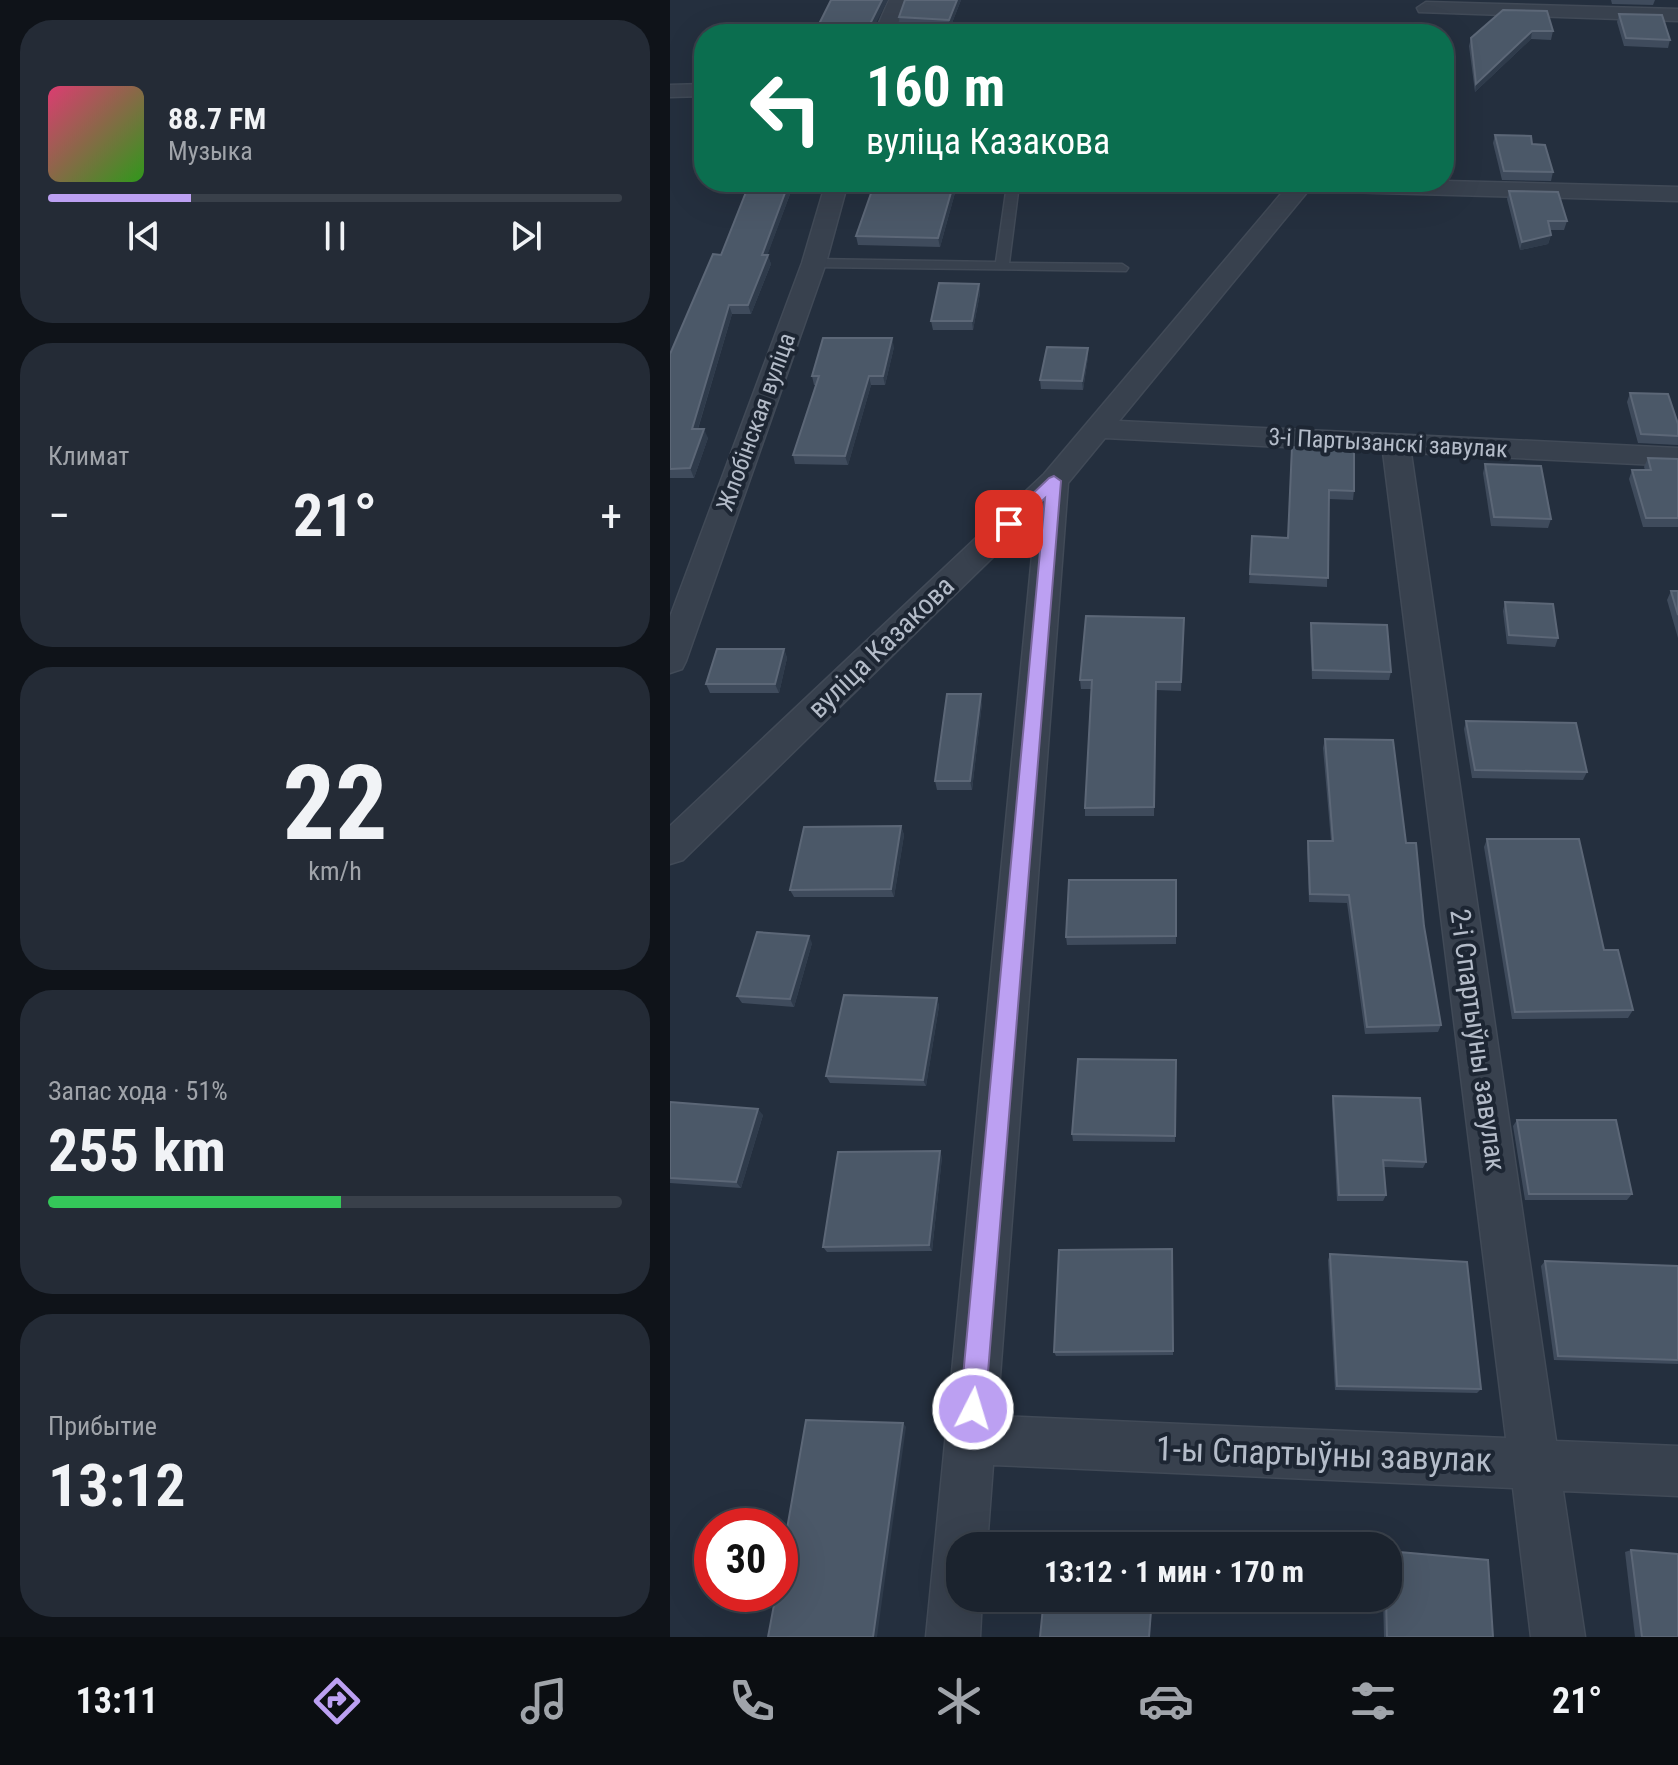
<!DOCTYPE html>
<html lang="ru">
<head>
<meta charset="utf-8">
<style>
  :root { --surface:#1b232e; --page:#242b36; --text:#f1f3f6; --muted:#a0a4aa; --line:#39404a; --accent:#bca0f2 }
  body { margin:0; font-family:"Roboto Condensed",sans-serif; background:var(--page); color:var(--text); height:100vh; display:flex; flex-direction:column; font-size:30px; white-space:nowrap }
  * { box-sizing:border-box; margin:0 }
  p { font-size:26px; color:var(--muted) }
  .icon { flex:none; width:44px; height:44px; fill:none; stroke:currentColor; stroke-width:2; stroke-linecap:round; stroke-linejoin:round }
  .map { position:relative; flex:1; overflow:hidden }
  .details { display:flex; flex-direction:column; gap:20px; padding:20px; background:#0f1319; width:670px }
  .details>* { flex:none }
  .guide { position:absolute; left:24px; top:24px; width:760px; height:168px; border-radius:32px; box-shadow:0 8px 32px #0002,0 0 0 2px var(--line); background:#0b6e4f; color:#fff; overflow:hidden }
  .speed { position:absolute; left:24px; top:1508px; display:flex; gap:16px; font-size:40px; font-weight:700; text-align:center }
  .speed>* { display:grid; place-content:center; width:104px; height:104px; border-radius:50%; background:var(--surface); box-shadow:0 8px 32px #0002,0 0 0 2px var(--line); line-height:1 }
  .speed .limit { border:12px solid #d22; background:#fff; color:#111 }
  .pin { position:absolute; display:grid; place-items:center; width:68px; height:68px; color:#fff; margin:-34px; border-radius:16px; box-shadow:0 4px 12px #0006 }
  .me { position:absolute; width:88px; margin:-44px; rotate:5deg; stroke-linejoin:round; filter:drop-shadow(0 0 6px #0008) }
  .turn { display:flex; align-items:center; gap:28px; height:168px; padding:0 40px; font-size:36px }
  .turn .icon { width:104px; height:104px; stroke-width:2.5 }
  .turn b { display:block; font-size:56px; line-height:68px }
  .big { font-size:60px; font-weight:700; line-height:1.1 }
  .details .tile { flex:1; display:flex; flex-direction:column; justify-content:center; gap:12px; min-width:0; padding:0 28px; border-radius:32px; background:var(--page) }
  .details .dial { align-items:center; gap:0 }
  .dial b { font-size:104px; line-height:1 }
  .song { display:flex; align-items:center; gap:24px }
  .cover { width:96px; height:96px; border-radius:12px; background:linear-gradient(135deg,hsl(340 70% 55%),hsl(110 70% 35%)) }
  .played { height:8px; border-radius:4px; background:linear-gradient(90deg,var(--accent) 25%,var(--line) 25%) }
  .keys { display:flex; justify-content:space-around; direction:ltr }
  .heat { display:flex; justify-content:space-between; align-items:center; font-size:44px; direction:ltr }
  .charge { height:12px; border-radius:6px; background:linear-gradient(90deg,#34c759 51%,var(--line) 0) }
  .trip { position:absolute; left:276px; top:1532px; width:456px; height:80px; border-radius:32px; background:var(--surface); box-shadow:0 8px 32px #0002,0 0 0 2px var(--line); font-weight:700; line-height:80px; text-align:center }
  .dock { display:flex; height:128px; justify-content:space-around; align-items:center; background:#0b0e12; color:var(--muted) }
  .dock .icon { width:56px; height:56px }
  .dock .active { color:var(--accent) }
  .dock b { font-size:36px; color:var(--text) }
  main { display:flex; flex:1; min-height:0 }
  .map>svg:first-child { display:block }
</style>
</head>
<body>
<main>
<section class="details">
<div class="tile">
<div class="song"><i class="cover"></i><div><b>88.7 FM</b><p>Музыка</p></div></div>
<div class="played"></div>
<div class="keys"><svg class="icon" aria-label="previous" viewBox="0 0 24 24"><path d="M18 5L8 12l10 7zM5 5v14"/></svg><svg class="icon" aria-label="pause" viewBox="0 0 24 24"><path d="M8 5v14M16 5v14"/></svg><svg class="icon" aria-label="next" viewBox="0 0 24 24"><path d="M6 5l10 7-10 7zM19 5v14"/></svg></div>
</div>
<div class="tile"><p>Климат</p>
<div class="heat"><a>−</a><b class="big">21°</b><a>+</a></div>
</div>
<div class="tile dial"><b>22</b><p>km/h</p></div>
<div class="tile"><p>Запас хода · 51%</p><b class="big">255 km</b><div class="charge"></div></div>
<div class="tile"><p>Прибытие</p><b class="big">13:12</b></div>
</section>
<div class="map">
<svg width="1008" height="1637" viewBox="0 0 1008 1637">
  <rect width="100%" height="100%" fill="#242f3e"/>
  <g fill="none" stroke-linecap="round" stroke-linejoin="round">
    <defs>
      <g id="lane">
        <polygon points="251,29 284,31 289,34 248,34 248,30"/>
        <polygon points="342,189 348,192 339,263 452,264 458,268 456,271 144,267 138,263 144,259 326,262 336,192"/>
      </g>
      <g id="street">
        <polygon points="219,0 237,0 224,34 204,34"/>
        <polygon points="756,2 1008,9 1008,21 749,12 747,8"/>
        <polygon points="34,84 34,96 0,97 0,85"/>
        <path d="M774 181 1008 187V201L638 191 449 421 1008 448V466L741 453 886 1441 1008 1446V1496L893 1491 915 1637H861L843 1488 323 1465 317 1546H290V1598H312L310 1637H256L366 515 13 860 0 864V826L374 474 621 182ZM435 438 713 452 836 1438 327 1416 398 483Z"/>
        <polygon points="156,182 178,182 156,263 16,661 12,669 0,673 0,617 132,263"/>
      </g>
    </defs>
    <!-- lane casing -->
    <use href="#lane" stroke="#414a57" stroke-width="3"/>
    <!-- street casing -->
    <use href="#street" stroke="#414a57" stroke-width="3"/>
    <!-- lane -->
    <use href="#lane" fill="#38414e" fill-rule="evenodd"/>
    <!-- street -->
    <use href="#street" fill="#38414e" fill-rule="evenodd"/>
  </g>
  <!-- wall -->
  <g fill="#3f4b5c">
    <polygon points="235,0 291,0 280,28 230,26 229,17"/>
    <polygon points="941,0 985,0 983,5 942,4"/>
    <polygon points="833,10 883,31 881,40 861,39 805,92 799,46 801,38"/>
    <polygon points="949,14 1000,40 998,48 954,46 947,22"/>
    <polygon points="825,135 862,144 883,172 881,181 832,180 823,143"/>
    <polygon points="205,182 288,182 270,247 188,245 186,236"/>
    <polygon points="122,189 97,255 101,264 81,314 62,314 28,429 38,438 24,478 0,478 0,354 51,255"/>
    <polygon points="839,191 897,221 894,230 880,230 881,235 878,244 850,250 837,199"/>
    <polygon points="309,284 310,293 303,330 263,330 261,321"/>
    <polygon points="224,347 215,385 201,385 178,465 125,464 123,455 146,385 144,385 142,376"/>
    <polygon points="418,357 413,390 371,389 370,380"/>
    <polygon points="960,393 1008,424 1008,445 968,443 957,402"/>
    <polygon points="621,456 684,491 683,500 659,499 657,587 579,583 582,536 618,538"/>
    <polygon points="978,458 1008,459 1008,527 973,527 959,479 962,470 975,470 974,467"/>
    <polygon points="815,464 881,519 878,528 821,526 813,473"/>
    <polygon points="1001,591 1008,591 1008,638 997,600"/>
    <polygon points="835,602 888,638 885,647 837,644 833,611"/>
    <polygon points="514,618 511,691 486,690 484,816 415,816 415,808 421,689 411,689 410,680"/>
    <polygon points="641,623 721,672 719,680 642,679 640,632"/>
    <polygon points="114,649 117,658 109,693 40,693 36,684"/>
    <polygon points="312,703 302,790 267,790 265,781"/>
    <polygon points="796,721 917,772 913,780 802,778 794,729"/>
    <polygon points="655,739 736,843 754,926 771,1025 768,1032 695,1034 677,903 639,902 637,849 638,841 661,841 653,748"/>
    <polygon points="231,826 234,835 224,897 124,897 120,890"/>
    <polygon points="817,839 934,950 963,1010 958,1018 842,1019 814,847"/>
    <polygon points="506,880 506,944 397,945 396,937"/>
    <polygon points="142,943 124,1007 72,1003 67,996"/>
    <polygon points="267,998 269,1006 256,1086 160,1083 156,1076"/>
    <polygon points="506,1060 505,1142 403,1141 402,1134"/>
    <polygon points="663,1096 756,1162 753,1168 714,1167 716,1195 713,1201 667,1201 662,1102"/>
    <polygon points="0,1102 93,1115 71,1188 0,1183"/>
    <polygon points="847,1120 962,1194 957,1200 855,1200 843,1126"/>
    <polygon points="272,1157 262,1251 157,1252 153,1247"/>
    <polygon points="502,1249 503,1355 386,1356 384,1352"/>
    <polygon points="660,1254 811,1389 807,1393 665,1390 658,1260"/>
    <polygon points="875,1261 1008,1266 1008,1364 884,1360 871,1266"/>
    <polygon points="961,1550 1008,1637 965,1637 955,1552"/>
    <polygon points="713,1598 718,1598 823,1637 714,1637"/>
  </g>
  <!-- shaded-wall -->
  <g fill="#2f3b4b">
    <polygon points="212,0 218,0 201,33 200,24"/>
    <polygon points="287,0 291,0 280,28 279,20"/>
    <polygon points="862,31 861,39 805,92 806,84"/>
    <polygon points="119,182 120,182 122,189 94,264 92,255"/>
    <polygon points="284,182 288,182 270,247 268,238"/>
    <polygon points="881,235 878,244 850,250 852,242"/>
    <polygon points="98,255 101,264 81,314 78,305"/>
    <polygon points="309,284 310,293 303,330 302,321"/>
    <polygon points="59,305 62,314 25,438 22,429"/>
    <polygon points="222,338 224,347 215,385 213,376"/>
    <polygon points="418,348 418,357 413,390 412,381"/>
    <polygon points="199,376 201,385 178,465 175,456"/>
    <polygon points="34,429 38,438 24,478 20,468"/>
    <polygon points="114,649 117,658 109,693 105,684"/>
    <polygon points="311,694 312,703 302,790 300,781"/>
    <polygon points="231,826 234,835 224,897 221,889"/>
    <polygon points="139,936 142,943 124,1007 120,999"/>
    <polygon points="267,998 269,1006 256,1086 253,1080"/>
    <polygon points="88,1109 93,1115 71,1188 66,1182"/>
    <polygon points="270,1151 272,1157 262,1251 259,1245"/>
    <polygon points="233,1423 236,1427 207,1637 203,1637"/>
  </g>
  <!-- building -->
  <g fill="#4b5868" stroke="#5c6777" stroke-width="2">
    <polygon points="161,0 212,0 200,24 203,29 276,29 274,34 144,34"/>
    <polygon points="235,0 287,0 279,20 229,17"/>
    <polygon points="833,10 877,11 883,31 862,31 806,84 801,38"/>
    <polygon points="949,14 992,15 1000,40 956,38"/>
    <polygon points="825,135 861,136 862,144 875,145 883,172 834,171"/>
    <polygon points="80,182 119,182 92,255 98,255 78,305 59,305 22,429 34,429 20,468 0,469 0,354 43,254 51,255"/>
    <polygon points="205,182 284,182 268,238 186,236"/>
    <polygon points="839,191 888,192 897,221 878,221 881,235 852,242"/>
    <polygon points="269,283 309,284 302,321 261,321"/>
    <polygon points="153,338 222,338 213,376 199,376 175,456 123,455 149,376 142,376"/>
    <polygon points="377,347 418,348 412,381 370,380"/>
    <polygon points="960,393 998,394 1008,424 1008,436 971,434"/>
    <polygon points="622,447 684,450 684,491 659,490 658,578 580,574 582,536 618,538"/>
    <polygon points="978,458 1008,459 1008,518 976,518 962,470 981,470"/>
    <polygon points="815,464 871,466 881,519 824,517"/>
    <polygon points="1001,591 1008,591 1008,615"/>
    <polygon points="835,602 883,604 888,638 839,635"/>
    <polygon points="416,616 514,618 511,682 486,682 484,807 415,808 422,680 410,680"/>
    <polygon points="641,623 717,625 721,672 643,670"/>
    <polygon points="47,649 114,649 105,684 36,684"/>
    <polygon points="277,694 311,694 300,781 265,781"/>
    <polygon points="796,721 906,723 917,772 805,770"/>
    <polygon points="655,739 723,740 736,843 746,843 754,926 771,1025 697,1027 679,895 640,894 638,841 663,841"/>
    <polygon points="231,826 221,889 120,890 134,827"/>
    <polygon points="817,839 909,839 934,950 948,950 963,1010 845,1012"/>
    <polygon points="399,880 506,880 506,936 396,937"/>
    <polygon points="87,932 139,936 120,999 67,996"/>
    <polygon points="174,995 267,998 253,1080 156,1076"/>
    <polygon points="408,1059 506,1060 505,1136 402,1134"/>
    <polygon points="663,1096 750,1098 756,1162 713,1160 716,1195 669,1195"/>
    <polygon points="0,1102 88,1109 66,1182 0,1178"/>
    <polygon points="847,1120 946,1120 962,1194 859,1194"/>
    <polygon points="270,1151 259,1245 153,1247 168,1152"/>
    <polygon points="502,1249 503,1351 384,1352 389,1250"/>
    <polygon points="660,1254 797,1262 811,1389 667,1386"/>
    <polygon points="875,1261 1008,1266 1008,1360 888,1356"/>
    <polygon points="136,1420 233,1423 203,1637 98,1637 106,1594 110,1594 110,1569"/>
    <polygon points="380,1537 485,1543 485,1546 379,1546"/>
    <polygon points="961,1550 1008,1554 1008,1637 972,1637"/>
    <polygon points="718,1551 818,1560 823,1637 717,1637 716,1598 718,1598"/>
    <polygon points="374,1598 482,1598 479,1637 370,1637"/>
  </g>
  <!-- route -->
  <polygon fill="#bca0f2" stroke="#7a689d" stroke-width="2" points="384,476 391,481 315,1409 311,1417 303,1421 294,1417 290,1409 375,498 344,528 333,528 331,524 379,478"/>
  <g text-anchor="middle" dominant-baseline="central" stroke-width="8" stroke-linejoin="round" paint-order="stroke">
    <!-- far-street labels -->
    <g font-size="24" fill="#b4bcc9" stroke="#1d2633">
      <text transform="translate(86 422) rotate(-70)">Жлобінская вуліца</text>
      <text transform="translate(718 443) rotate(3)">3-і Партызанскі завулак</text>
    </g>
    <!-- street labels -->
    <g font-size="28" fill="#b4bcc9" stroke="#1d2633">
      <text transform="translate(211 647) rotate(-44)">вуліца Казакова</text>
      <text transform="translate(808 1040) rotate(82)">2-і Спартыўны завулак</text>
    </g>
    <!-- near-street labels -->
    <g font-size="34" fill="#b4bcc9" stroke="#1d2633">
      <text transform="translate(654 1454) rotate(2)">1-ы Спартыўны завулак</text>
    </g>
  </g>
</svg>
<div class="speed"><div class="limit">30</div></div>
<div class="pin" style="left:339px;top:524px;background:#d93025"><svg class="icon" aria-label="arrive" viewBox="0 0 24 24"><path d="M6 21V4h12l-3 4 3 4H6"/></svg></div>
<svg class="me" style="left:303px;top:1409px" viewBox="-20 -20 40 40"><circle r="17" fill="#bca0f2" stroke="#fff" stroke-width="3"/><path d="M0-11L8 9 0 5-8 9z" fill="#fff"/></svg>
<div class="trip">13:12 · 1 мин · 170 m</div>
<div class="guide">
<div class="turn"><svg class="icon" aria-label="left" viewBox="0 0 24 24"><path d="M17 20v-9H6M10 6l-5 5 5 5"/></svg><div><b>160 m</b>вуліца Казакова</div></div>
</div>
</div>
</main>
<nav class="dock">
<b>13:11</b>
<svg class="icon active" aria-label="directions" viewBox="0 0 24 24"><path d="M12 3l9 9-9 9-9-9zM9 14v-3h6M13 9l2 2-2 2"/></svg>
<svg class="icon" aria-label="music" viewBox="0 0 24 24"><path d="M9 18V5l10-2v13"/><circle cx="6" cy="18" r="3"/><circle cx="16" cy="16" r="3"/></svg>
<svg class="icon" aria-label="phone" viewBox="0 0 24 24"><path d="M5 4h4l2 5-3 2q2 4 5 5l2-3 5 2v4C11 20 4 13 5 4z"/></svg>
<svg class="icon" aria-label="climate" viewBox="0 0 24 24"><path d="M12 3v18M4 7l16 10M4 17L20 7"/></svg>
<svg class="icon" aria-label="car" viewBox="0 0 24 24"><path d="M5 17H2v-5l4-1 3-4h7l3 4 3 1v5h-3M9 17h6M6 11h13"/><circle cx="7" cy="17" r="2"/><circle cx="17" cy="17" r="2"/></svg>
<svg class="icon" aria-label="filters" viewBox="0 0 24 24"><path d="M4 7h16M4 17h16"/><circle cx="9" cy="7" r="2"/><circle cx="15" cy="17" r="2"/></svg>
<b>21°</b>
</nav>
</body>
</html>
